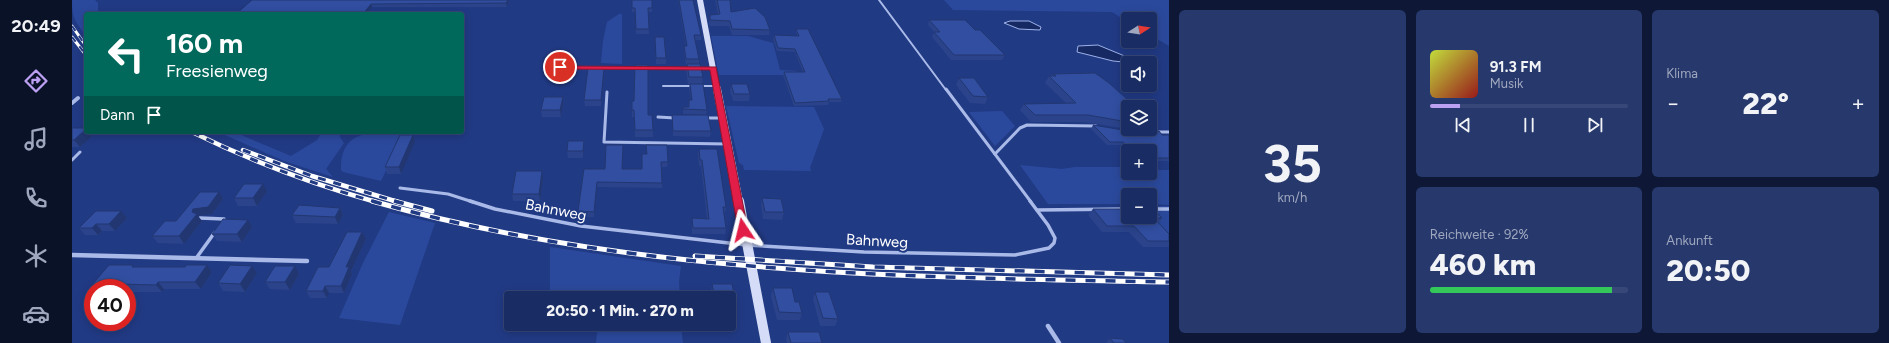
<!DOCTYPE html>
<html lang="de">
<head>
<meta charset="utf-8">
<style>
  :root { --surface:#192c63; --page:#26386c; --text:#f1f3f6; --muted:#9fa7be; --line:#374878; --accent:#bca0f2 }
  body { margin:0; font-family:Figtree,sans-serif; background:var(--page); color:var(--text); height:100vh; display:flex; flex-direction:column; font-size:15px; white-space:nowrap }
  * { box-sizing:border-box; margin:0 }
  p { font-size:13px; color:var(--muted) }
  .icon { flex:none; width:22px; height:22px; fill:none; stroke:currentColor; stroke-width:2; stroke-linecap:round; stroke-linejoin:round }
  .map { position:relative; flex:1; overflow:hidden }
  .details { display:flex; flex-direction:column; gap:10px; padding:10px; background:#0e1836; width:720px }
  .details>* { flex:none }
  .guide { position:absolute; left:12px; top:12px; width:380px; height:122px; border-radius:4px; box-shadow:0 2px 10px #0003,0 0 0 1px var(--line); background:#00695c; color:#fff; overflow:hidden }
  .needle { width:26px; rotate:78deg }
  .controls { position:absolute; left:1049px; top:12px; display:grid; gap:8px }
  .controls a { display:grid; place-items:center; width:36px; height:36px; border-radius:4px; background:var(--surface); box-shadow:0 2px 10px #0003,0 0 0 1px var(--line); font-size:20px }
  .speed { position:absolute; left:12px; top:279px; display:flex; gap:8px; font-size:20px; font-weight:700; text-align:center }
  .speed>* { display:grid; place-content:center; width:52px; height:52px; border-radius:50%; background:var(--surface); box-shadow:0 2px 10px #0003,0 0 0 1px var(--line); line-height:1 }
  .speed .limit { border:6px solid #d22; background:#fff; color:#111 }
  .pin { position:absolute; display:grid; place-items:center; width:34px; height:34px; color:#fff; margin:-17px; border:2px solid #fff; border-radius:50%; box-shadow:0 1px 4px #0007 }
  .me { position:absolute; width:44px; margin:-22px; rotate:350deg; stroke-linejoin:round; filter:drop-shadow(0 0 3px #0008) }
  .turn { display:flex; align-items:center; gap:14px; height:84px; padding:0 16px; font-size:18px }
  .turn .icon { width:52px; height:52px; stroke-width:2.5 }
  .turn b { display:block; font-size:28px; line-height:34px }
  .then { display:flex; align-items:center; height:38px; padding:0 16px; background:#0003; gap:8px; font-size:15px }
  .big { font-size:30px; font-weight:800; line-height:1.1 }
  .details .tile { flex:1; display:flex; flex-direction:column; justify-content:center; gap:6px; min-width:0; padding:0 14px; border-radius:6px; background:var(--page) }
  .details .dial { align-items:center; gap:0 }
  .dial b { font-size:52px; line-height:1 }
  .song { display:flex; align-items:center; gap:12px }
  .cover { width:48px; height:48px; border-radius:6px; background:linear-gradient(135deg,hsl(70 70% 55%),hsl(0 70% 35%)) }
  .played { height:4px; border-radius:2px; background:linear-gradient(90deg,var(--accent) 15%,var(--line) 15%) }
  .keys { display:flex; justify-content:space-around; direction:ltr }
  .heat { display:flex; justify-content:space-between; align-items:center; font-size:22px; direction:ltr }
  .charge { height:6px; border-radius:3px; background:linear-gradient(90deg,#34c759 92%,var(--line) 0) }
  .details .tiles { flex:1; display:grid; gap:10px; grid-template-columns:repeat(3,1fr) }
  .tile:first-child { grid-row:span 2 }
  .trip { position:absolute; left:432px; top:291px; width:232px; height:40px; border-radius:4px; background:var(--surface); box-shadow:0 2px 10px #0003,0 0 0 1px var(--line); font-weight:800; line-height:40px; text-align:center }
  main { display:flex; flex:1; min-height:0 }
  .tab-bar { display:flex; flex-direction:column; width:72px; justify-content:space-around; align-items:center; background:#0a1228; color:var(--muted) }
  .tab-bar .icon { width:28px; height:28px }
  .tab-bar .on { color:var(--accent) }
  .tab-bar b { font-size:18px; color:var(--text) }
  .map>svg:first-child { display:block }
</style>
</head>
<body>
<main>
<nav class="tab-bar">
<b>20:49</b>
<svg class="icon on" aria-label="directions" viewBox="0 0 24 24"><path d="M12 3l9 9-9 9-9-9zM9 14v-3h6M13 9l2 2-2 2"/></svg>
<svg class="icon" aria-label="music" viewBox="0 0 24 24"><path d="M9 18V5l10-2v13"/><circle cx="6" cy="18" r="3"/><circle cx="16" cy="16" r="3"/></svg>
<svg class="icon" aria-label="phone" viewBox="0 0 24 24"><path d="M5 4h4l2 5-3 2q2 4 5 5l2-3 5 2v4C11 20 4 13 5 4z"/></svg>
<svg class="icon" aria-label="climate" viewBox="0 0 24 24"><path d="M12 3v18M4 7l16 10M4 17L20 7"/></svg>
<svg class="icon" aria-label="car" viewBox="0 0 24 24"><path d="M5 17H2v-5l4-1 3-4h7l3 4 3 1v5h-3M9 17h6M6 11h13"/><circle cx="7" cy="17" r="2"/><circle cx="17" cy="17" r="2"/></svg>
</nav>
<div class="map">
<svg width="1097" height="343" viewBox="0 0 1097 343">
  <rect width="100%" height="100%" fill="#213a84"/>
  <!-- green -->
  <g fill="#2b499c">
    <path d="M0 0H23L26 3V14H14V36C4 22 0 19 0 0Z"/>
    <polygon points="872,0 1097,0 1097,46 1078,35 1078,19 1056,19 1056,22 1040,12 881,10"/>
    <polygon points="547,14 550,14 550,64 529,63 531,41 535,22"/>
    <polygon points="639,36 676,36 701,43 708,70 725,71 726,75 647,75"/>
    <polygon points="654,106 742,107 752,129 738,168 739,171 672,170 671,165 667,163"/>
    <polygon points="930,111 943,126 923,146 897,112"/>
    <polygon points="146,132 162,132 219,156 245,140 250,132 267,132 268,137 272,143 254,169 261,177 212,161"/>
    <path d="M338 133 343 142H328L309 181 271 172 269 170C268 125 306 133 338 133Z"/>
    <polygon points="948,165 990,169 1003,167 1056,167 1056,173 1078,173 1078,166 1083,166 1087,170 1097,170 1097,205 1078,204 1078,195 1056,195 1056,204 976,204"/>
    <polygon points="1078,206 1097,206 1097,245 1078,217"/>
    <polygon points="317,212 363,223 328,325 267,318 291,263"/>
    <polygon points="478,247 609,266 607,281 608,298 529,298 478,292"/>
    <polygon points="526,324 609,324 611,343 524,343"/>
  </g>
  <!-- water -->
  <g fill="#172963" stroke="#9db2ea">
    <polygon points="938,21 957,21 969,27 968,30 947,29 932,23"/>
    <polygon points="1026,45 1055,57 1052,62 1041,61 1005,52 1006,46"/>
  </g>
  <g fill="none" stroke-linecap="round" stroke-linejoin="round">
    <!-- lane-far2 -->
    <g stroke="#a9bae9" stroke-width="2">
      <polyline points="807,0 874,90"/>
      <polyline points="488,67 567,68"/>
      <polyline points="572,68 617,68"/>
      <polyline points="626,68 641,68"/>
      <polyline points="591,86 621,86"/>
      <polyline points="629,86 643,86"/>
    </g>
    <!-- lane-far1 -->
    <g stroke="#a9bae9" stroke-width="3">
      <polyline points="874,89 959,202"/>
      <polyline points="535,92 532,142 655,144"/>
      <polyline points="586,117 603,118"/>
      <polyline points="633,118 649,118"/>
      <polyline points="1085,132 1097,132"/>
      <polyline points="923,154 948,128 955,125 1024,126"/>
      <polyline points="0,160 8,152"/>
      <polyline points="328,188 376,194 401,202"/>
    </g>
    <!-- lane -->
    <g stroke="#a9bae9" stroke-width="3.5">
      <polyline points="398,201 423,209 509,226 674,245 792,252 943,255 977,248 982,243 983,238 976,225 958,201"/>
      <polyline points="1078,209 1097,209"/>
      <polyline points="965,210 1056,209"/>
      <polyline points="128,218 152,219 151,221"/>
      <polyline points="125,257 143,232"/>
    </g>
    <!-- street-far1 -->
    <polyline stroke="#a9bae9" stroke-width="4" points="0,103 6,98"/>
    <!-- street -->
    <g stroke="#a9bae9" stroke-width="4.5">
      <polyline points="0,255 235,261"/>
      <polyline points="976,326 987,343"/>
    </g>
    <!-- secondary-far2 -->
    <polyline stroke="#d4dcf7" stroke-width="6" points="628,0 645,90"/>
    <!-- secondary-far1 -->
    <polyline stroke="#d4dcf7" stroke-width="8" points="645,89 667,202"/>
    <!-- secondary -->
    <polyline stroke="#d4dcf7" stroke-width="10" points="667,201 694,343"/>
    <defs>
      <g id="rail-far2">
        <polyline points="0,26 14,46"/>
        <polyline points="0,37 14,55"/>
      </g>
      <g id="rail-far1">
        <path d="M120 132C179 161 240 184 304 202"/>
        <polyline points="171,150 240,176 326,202"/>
      </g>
      <g id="rail">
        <path d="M300 201C559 275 830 277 1097 282"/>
        <polyline points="322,201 360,211"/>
        <polyline points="623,256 801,267 1097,275"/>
      </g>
    </defs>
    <!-- rail-far2 casing -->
    <use href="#rail-far2" stroke="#fff" stroke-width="3"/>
    <!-- rail-far1 casing -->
    <use href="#rail-far1" stroke="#fff" stroke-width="4.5"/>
    <!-- rail casing -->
    <use href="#rail" stroke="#fff" stroke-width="5"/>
    <!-- rail-far2 -->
    <use href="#rail-far2" stroke="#213a84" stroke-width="2" stroke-dasharray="6" stroke-linecap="butt"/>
    <!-- rail-far1 -->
    <use href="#rail-far1" stroke="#213a84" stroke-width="3" stroke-dasharray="8" stroke-linecap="butt"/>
    <!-- rail -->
    <use href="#rail" stroke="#213a84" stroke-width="3.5" stroke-dasharray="10" stroke-linecap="butt"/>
  </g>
  <!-- wall -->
  <g fill="#2a438a">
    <polygon points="180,0 437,0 435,7 300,7 294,14 164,14"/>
    <polygon points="560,0 580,8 580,12 576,12 577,34 564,34 563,12 560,12"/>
    <polygon points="606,0 621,0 629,35 629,40 623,40 627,59 627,64 631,77 630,84 616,84 614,70 615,65 614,65 612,52 612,46 614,46"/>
    <polygon points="643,0 658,0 659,12 698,30 697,35 660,35 657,26 637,26 637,21 638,15 646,14"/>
    <polygon points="857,20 903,30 933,55 930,60 879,60 860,37 862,32 856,25"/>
    <polygon points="724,29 770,99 769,102 757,102 756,105 722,106 711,75 712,72 731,72 723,52 705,51 701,39 702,35 725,36 724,32"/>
    <polygon points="583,37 594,58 594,64 584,64"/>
    <polygon points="532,68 532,75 529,106 513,106 512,100"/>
    <polygon points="981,74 1056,107 1056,129 1012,122 959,122 948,110 952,104 994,103 973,83 977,76 979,76"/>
    <polygon points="887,78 916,97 913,104 898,103 884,85"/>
    <polygon points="618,84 635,110 634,115 611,114 611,107 616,107 617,100 619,100 617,88"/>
    <polygon points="659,84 678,94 677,101 661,101 658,91"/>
    <polygon points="560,101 576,115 581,130 581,137 563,137 562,117 560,117"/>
    <polygon points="491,104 489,117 470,117 469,110"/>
    <polygon points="600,115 639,131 638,137 601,136 600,120"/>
    <polygon points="1078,119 1082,122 1078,128"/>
    <polygon points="1021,125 1057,131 1090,135 1097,135 1097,161 1085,161 1086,163 1083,166 1078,166 1078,151 1056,151 1056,153 1049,145 1035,145 1019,129"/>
    <polygon points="0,127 0,128 21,135 8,147 0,147"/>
    <polygon points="343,142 329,174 315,174 313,167"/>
    <polygon points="574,145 596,162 595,167 590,167 590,188 525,187 522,217 506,217 506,211 512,169 570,169 574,154"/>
    <polygon points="512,148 511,158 496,158 495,151"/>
    <polygon points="627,149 654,207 653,213 652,213 654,228 653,234 620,234 620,218 635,219 629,166 627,166 626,155"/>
    <polygon points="470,171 471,178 468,201 441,201 440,194"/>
    <polygon points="195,191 185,206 166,206 162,198"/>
    <polygon points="690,198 712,212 710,220 691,219 689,205"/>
    <polygon points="151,199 140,214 126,216 130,221 112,244 86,243 80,236 104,221"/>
    <polygon points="268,208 271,215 266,224 224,223 220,215"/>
    <polygon points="1021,209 1090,218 1086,223 1097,234 1097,247 1071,247 1057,232 1030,232 1016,215"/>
    <polygon points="24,211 55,218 43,231 30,231 26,235 13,235 7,228"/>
    <polygon points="180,227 170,242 145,241 140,234"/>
    <polygon points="290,232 294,239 279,271 280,274 272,293 257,293 255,298 238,298 234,291"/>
    <polygon points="135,265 140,272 129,289 92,289 90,292 55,292 55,288 21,288 19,286 63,267 113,267"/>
    <polygon points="185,273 173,292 151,291 146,283"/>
    <polygon points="227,274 218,290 198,289 193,282"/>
    <polygon points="640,284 663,298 662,305 657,306 657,298 640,298 639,292"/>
    <polygon points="701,288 723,302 730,313 728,320 705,320 699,296"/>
    <polygon points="743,292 766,319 763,326 748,326 741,299"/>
    <polygon points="716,332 750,343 715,343 714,339"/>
    <polygon points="1038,338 1054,343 1034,343"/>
  </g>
  <!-- shaded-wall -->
  <g fill="#223771">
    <polygon points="436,0 437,0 435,7 434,3"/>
    <polygon points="299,4 300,7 294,14 291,14"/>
    <polygon points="532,68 532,75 529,106 529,100"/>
    <polygon points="491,97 491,104 489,117 488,110"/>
    <polygon points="14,129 14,132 19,132 21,135 8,147 2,140"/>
    <polygon points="341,135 343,142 329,174 327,167"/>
    <polygon points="512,141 512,148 511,158 511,151"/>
    <polygon points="470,171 471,178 468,201 467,194"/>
    <polygon points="525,182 525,187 522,217 522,212"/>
    <polygon points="191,184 195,191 185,206 181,198"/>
    <polygon points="147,192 151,199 140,214 126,216 130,221 112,244 107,236 120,212 121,209"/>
    <polygon points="268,208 271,215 266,224 263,217"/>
    <polygon points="49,211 55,218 43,231 37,224"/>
    <polygon points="176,220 180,227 170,242 165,234"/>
    <polygon points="24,224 30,231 26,235 20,228"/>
    <polygon points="290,232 294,239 279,271 280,274 272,293 269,286 274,267"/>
    <polygon points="135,265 140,272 129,289 123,282"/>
    <polygon points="180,266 185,273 173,292 168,284"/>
    <polygon points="223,266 227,274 218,290 213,282"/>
    <polygon points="86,282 92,289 90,292 84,285"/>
    <polygon points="46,284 49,288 45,288 44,286"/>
    <polygon points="253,286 257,293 255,298 251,291"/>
  </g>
  <!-- building -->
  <g fill="#314ea1" stroke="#223771">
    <polygon points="180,0 436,0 434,3 299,4 291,14 164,14"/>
    <polygon points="560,0 580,0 580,8 576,8 577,29 564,29 563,8 560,8"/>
    <polygon points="607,0 621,0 629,35 622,35 627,59 614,59 612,46 615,46"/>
    <polygon points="645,0 658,0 659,12 683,8 693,17 698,30 660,29 658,21 638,20 638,15 648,14"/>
    <polygon points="857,20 893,20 903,30 908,30 933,55 882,55 862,32 868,32"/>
    <polygon points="724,29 736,29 770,99 756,99 757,101 723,103 712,72 733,72 723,49 706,48 702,35 727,36"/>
    <polygon points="583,37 592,37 594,58 584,58"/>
    <polygon points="615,64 628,64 631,77 617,77"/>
    <polygon points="563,65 576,65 576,115 580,115 581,130 563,130 562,110 560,110 560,101 562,101"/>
    <polygon points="516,68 532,68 529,100 512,100"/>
    <polygon points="1023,73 1037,83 1064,107 1056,107 1056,122 1016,115 963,115 952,104 1004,103 977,76 984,76 981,74"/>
    <polygon points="887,78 902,78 916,97 901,96"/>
    <polygon points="618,84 631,84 635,110 611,109 611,107 617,107 617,100 620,100"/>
    <polygon points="659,84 675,84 678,94 662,94"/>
    <polygon points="472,97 491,97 488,110 469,110"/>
    <polygon points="600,115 636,115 639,131 601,131"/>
    <polygon points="1078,119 1082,122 1078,122"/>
    <polygon points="1021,125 1057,131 1087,131 1090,135 1097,135 1097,158 1081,158 1086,163 1078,163 1078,151 1061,151 1051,142 1038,142"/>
    <polygon points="0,128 14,128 14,129 2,140 0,140"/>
    <polygon points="328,135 341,135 327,167 313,167"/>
    <polygon points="496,141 512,141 511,151 495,151"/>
    <polygon points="534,145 551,145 550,169 570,169 570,154 575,154 574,145 595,145 596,162 589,162 590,183 525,182 522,212 506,211 512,169 533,169"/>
    <polygon points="627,149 645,149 654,207 651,207 654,228 621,228 620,218 637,219 630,160 628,160"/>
    <polygon points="444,171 470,171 467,194 440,194"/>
    <polygon points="172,184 191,184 181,198 162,198"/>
    <polygon points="128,192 147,192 136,207 121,209 120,212 125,214 107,236 80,236 93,221 104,221"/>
    <polygon points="690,198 709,199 712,212 693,212"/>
    <polygon points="227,205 268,208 263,217 220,215"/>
    <polygon points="1078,206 1090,218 1082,218 1097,234 1097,241 1076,241 1062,226 1035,226 1021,209 1056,209 1056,217 1078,217"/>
    <polygon points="24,211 49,211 37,224 24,224 20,228 7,228"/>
    <polygon points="151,219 176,220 165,234 140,234"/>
    <polygon points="275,232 290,232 274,267 277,267 269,286 253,286 251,291 234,291 246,267 257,267"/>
    <polygon points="37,265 61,265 60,267 113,267 114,265 135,265 123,282 86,282 84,285 46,284 44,286 19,286"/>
    <polygon points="158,265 180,266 168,284 146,283"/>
    <polygon points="203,266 223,266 213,282 193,282"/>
    <polygon points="640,284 660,284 663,298 643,298"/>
    <polygon points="701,288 720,288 723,302 727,302 730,313 707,312"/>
    <polygon points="743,292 757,292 766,319 751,318"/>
    <polygon points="716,332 747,332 750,343 719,343"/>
    <polygon points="1038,338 1051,339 1054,343 1042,343"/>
  </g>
  <!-- route -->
  <polygon fill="#e11d48" stroke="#92132f" points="486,66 644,67 676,230 675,233 671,234 666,230 638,70 488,69 485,67"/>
  <g text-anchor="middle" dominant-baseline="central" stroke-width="4" stroke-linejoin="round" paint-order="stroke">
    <!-- street labels -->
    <g font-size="15" fill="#fff" stroke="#213a84">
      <text transform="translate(484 210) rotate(11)">Bahnweg</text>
      <text transform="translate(805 241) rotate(3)">Bahnweg</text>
    </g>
  </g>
</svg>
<div class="controls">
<a><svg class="needle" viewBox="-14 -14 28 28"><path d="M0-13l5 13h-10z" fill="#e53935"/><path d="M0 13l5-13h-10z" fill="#9fa7be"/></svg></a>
<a><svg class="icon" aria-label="sound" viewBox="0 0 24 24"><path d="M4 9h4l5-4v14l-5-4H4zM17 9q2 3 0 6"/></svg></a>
<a><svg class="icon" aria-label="layers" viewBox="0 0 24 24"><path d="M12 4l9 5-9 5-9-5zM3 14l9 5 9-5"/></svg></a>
<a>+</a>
<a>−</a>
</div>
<div class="speed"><div class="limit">40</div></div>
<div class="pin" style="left:488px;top:67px;background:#d93025"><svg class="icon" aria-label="arrive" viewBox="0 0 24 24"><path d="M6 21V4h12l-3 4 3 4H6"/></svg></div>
<svg class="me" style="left:671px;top:230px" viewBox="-20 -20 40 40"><path d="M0-17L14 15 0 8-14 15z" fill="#e11d48" stroke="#fff" stroke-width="4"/></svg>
<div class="trip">20:50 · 1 Min. · 270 m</div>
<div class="guide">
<div class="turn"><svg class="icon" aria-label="left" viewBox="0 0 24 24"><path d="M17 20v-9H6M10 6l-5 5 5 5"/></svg><div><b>160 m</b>Freesienweg</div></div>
<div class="then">Dann<svg class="icon" aria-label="arrive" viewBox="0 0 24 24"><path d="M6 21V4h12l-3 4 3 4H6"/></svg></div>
</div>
</div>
<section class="details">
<div class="tiles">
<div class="tile dial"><b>35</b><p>km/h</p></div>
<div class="tile">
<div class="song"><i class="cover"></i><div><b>91.3 FM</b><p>Musik</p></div></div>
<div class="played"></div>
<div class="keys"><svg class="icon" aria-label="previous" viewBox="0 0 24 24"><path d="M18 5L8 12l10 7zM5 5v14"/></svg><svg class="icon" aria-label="pause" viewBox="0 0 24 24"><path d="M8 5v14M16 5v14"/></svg><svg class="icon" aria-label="next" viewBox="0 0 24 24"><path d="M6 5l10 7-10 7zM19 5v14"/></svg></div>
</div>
<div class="tile"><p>Klima</p>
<div class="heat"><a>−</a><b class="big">22°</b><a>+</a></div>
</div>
<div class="tile"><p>Reichweite · 92%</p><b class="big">460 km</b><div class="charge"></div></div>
<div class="tile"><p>Ankunft</p><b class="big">20:50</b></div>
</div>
</section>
</main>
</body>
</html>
